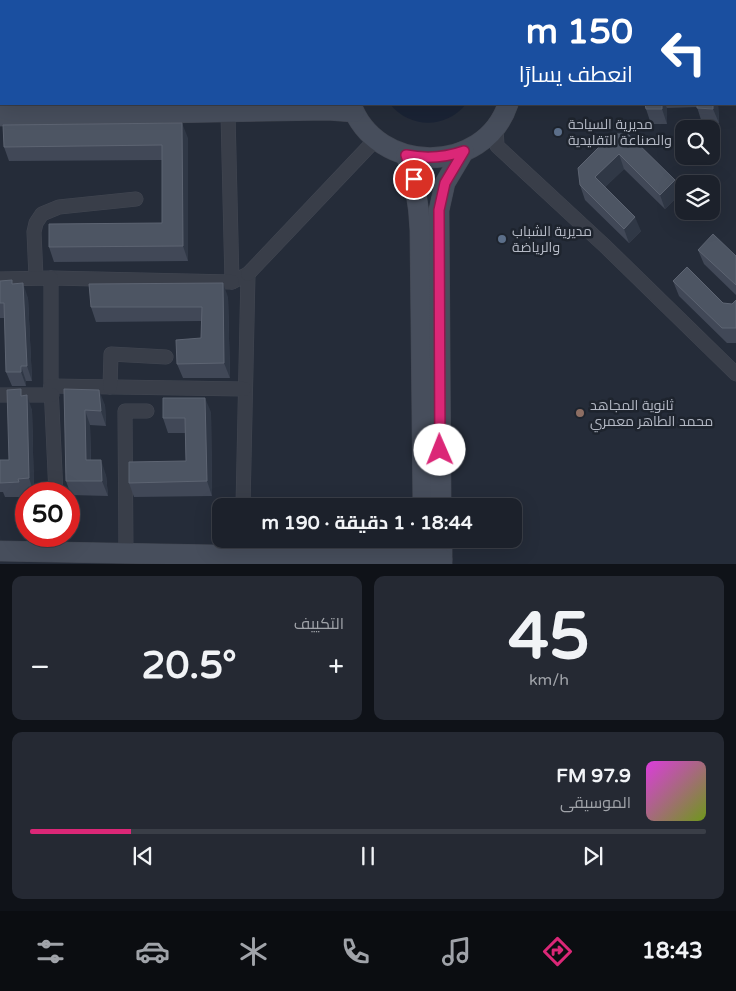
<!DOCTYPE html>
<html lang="ar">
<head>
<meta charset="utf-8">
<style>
  :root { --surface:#1c212b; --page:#252933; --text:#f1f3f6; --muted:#a0a3a9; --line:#3a3e47; --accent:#db2777 }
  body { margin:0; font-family:"Varela Round",Cairo,sans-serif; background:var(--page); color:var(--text); direction:rtl; height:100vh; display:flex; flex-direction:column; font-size:19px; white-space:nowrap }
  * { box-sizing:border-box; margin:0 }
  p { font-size:16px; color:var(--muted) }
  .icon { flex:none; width:28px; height:28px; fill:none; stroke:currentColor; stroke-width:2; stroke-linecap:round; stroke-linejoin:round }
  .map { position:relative; height:564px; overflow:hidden; direction:ltr }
  .drawer { display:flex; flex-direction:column; gap:12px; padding:12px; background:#0f1218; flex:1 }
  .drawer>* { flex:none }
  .guide { position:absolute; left:0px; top:0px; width:736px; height:105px; box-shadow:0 5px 20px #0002,0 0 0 1px var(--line); direction:rtl; background:#1a4fa0; color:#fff; overflow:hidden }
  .controls { position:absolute; left:675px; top:120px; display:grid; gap:10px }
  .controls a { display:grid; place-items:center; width:45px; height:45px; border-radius:10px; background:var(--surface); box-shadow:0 5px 20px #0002,0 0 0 1px var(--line); font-size:25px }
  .speed { position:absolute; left:15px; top:482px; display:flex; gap:10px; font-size:25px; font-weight:700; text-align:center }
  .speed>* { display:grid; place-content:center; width:65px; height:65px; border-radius:50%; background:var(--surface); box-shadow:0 5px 20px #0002,0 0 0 1px var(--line); line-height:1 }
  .speed .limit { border:8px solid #d22; background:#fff; color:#111 }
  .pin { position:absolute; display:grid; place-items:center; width:42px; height:42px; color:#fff; margin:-21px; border:2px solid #fff; border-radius:50%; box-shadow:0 1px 5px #0007 }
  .me { position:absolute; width:55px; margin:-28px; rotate:359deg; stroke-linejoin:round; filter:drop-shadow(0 0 4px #0008) }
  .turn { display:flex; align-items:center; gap:18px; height:105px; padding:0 20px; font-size:22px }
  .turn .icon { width:65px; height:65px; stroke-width:2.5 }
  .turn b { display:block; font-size:35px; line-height:42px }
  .big { font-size:38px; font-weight:700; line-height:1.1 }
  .drawer .tile { flex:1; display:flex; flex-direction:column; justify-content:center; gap:8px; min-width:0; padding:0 18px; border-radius:10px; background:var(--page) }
  .drawer .dial { align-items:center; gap:0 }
  .dial b { font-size:65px; line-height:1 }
  .song { display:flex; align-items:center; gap:15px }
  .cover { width:60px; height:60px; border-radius:8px; background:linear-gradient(135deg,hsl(300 70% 55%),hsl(80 70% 35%)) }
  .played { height:5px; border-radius:2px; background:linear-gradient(90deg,var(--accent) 15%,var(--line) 15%) }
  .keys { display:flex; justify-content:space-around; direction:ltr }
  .heat { display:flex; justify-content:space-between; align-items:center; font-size:28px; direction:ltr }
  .drawer .tiles { flex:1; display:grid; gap:12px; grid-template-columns:1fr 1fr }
  .tile:last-child { grid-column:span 2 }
  .trip { position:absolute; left:212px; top:498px; width:310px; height:50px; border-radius:10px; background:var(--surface); box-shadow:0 5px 20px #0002,0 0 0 1px var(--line); font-weight:700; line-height:50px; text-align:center; direction:rtl }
  .menu { display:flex; height:80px; justify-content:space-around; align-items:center; background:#0b0d11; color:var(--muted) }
  .menu .icon { width:35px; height:35px }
  .menu .current { color:var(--accent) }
  .menu b { font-size:22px; color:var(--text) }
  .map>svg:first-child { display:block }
</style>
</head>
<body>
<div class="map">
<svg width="736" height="564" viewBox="0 0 736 564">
  <rect width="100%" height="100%" fill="#252c39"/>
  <!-- water -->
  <path fill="#1a2335" d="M390 104H466C446 129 410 129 390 104Z"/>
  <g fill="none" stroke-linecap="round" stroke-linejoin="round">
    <defs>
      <g id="street">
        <polyline points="121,0 121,1"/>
        <polyline points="357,0 359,1"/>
        <polyline points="510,1 511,0"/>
        <polyline points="694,1 696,0"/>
        <polyline points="735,70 736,70"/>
        <polyline points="228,114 232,282 248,274 243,506"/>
        <polyline points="496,127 497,146 606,247 736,374"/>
        <polyline points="248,274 376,139"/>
        <polyline points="36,277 34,232 36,223 42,214 59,207 136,199"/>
        <polyline points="51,278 232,282"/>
        <polyline points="0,279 51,278 51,386 56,494"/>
        <polyline points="51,386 244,389"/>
        <polyline points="110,387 111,354 166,357"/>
        <polyline points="0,395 52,395"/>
        <polyline points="57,536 57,552"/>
        <polyline points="126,554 125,411 147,411"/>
        <polyline points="242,563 243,539"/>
      </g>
      <g id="secondary">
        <polyline points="472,0 474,1"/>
        <polyline points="385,1 387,0"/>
        <polyline points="0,49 1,49"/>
        <path d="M351 104C376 175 484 176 508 104"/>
        <polyline points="0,116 328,110 354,112"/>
        <path d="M406 155C415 180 419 203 420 230L423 506"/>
        <polyline points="441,506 439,210 445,183 464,151"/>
        <polyline points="423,539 424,564"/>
        <polyline points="442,539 442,564"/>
        <polyline points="0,551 442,559"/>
      </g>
    </defs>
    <!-- street casing -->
    <use href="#street" stroke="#424752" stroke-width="15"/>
    <!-- secondary casing -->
    <use href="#secondary" stroke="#424752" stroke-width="21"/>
    <!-- street -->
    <use href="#street" stroke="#393e49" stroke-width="14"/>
    <!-- secondary -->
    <use href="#secondary" stroke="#474e5c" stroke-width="20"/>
  </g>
  <!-- wall -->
  <g fill="#414857">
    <polygon points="0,0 1,1 1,26 0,26"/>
    <polygon points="645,104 718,104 719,123 702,123 697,107 667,108 667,124 651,124 646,109"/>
    <polygon points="612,134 675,180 680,194 665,209 624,169 605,187 641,231 629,243 585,200 580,185"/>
    <polygon points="188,138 188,261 54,262 49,247 162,223 162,160 9,161 4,147"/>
    <polygon points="698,250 736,256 736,295 704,264"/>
    <polygon points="0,281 13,284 28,298 32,381 26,381 26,386 12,386 6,372 5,318 0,318"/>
    <polygon points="673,281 723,303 732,304 736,300 736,343 727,343 679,296"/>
    <polygon points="228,297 230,378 183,378 177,364 201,338 201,321 96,322 91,307"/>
    <polygon points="64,389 105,405 106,426 90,425 91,460 106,475 108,496 71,495 66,481"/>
    <polygon points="23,396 32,410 34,493 24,494 24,497 5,497 3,492 0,492 0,460 9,460"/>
    <polygon points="211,412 212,496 134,497 129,483 186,461 185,433 168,433 163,418"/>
  </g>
  <!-- shaded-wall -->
  <g fill="#303846">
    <polygon points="562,0 571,0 570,1 563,1"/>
    <polygon points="637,0 657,0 656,1 636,1"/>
    <polygon points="733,0 736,0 736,17 735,18 735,1 732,1"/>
    <polygon points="662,104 665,104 667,108 667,124 662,109"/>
    <polygon points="713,104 718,104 719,123 713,109"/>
    <polygon points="182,123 188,138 188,261 183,246"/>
    <polygon points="619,154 624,169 600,192 595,177"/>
    <polygon points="675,180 680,194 665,209 660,195"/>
    <polygon points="635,217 641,231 629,243 624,229"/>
    <polygon points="23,283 28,298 32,381 27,366"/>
    <polygon points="223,283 228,297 230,378 224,363"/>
    <polygon points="21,366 26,381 26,386 21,372"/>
    <polygon points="99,390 105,405 106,426 101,411"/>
    <polygon points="27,395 32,410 34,493 29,478"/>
    <polygon points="205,398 211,412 212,496 207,481"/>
    <polygon points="85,410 90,425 91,475 86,460"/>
    <polygon points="101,460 106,475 108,496 102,481"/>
  </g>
  <!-- building -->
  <g fill="#4d5563" stroke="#5d6472">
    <polygon points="0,0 7,0 7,1 1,1 1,12 0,12"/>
    <rect x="22" y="0" width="81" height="1"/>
    <polygon points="539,0 563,0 564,1 539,1"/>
    <polygon points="607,0 637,0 636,1 606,1"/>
    <polygon points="724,0 733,0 732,1 725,1"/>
    <polygon points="645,104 662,104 662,109 646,109"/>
    <polygon points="697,104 713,104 713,109 697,108"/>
    <polygon points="182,123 183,246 49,247 49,224 162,223 162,145 4,147 3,125"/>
    <polygon points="612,134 628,134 675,180 660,195 619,154 595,177 635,217 624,229 580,185 578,168"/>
    <polygon points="713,234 736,256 736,285 698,250"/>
    <polygon points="687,267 723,303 732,304 736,300 736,328 722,328 673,281"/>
    <polygon points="12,280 12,284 23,283 27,366 21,366 21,372 6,372 4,303 0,303 0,281"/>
    <polygon points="223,283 224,363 177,364 176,340 201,338 202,307 91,307 89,284"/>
    <polygon points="21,389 21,396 27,395 29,478 18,479 19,482 0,483 0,460 9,460 7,390"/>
    <polygon points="64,389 99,390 101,411 85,410 86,460 101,460 102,481 66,481"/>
    <polygon points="163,398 205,398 207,481 129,483 129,462 186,461 185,418 163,418"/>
  </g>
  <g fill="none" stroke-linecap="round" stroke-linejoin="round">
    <defs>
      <path id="route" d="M414 179 406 155C427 159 444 158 464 151L445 183 439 210 440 450"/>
    </defs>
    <!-- route casing -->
    <use href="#route" stroke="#8e194d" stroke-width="12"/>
    <!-- route -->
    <use href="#route" stroke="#db2777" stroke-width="9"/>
  </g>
  <!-- markers -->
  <g fill="#5c6f8a" stroke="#1e242e" stroke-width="2">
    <circle cx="558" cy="132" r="5"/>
    <circle cx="502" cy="239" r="5"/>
  </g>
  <circle fill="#8d6e63" stroke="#1e242e" stroke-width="2" cx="580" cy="413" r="5"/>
  <g text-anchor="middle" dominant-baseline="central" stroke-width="5" stroke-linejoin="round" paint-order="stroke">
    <!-- poi labels -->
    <g font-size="14" fill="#b4b9c5" stroke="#1e242e" text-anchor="start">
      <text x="568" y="124">مديرية السياحة<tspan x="568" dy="16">والصناعة التقليدية</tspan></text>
      <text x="512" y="231">مديرية الشباب<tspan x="512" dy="16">والرياضة</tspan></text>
      <text x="590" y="405">ثانوية المجاهد<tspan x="590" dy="16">محمد الطاهر معمري</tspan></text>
    </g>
  </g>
</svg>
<div class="controls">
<a><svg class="icon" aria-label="search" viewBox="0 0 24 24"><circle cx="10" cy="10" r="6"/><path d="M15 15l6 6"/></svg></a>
<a><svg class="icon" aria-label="layers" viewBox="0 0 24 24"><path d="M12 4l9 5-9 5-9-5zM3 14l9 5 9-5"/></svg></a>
</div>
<div class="speed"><div class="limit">50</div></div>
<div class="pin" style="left:414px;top:179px;background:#d93025"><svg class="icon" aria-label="arrive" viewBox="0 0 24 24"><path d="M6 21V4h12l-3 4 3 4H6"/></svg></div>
<svg class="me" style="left:440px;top:450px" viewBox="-20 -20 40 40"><circle r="19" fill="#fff"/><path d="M0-13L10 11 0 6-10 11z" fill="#db2777"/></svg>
<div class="trip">18:44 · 1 دقيقة · 190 m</div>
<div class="guide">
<div class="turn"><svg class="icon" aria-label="left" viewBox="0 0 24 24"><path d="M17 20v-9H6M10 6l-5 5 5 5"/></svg><div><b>150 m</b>انعطف يسارًا</div></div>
</div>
</div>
<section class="drawer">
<div class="tiles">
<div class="tile dial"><b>45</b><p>km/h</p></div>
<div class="tile"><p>التكييف</p>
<div class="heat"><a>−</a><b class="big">20.5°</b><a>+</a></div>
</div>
<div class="tile">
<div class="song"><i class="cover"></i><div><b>97.9 FM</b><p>الموسيقى</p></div></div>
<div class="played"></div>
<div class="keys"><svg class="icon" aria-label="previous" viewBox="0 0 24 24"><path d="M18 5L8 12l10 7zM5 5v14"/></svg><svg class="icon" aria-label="pause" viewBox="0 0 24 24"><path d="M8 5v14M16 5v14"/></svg><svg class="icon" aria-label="next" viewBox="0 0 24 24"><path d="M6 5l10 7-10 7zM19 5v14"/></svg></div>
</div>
</div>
</section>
<nav class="menu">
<b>18:43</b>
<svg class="icon current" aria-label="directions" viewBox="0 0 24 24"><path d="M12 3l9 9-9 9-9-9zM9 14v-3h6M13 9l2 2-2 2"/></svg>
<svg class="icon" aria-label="music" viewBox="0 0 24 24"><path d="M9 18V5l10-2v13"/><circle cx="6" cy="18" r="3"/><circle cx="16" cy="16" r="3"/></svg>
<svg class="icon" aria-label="phone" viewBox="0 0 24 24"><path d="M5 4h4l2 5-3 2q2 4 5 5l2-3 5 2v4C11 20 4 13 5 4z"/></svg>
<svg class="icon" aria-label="climate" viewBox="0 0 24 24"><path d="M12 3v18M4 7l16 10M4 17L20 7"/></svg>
<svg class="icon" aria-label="car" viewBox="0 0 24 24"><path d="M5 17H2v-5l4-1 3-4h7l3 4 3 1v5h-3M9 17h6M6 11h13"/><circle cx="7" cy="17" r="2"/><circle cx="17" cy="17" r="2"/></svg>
<svg class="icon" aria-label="filters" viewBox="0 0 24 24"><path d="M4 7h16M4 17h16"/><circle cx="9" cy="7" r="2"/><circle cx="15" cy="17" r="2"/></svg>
</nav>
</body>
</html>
